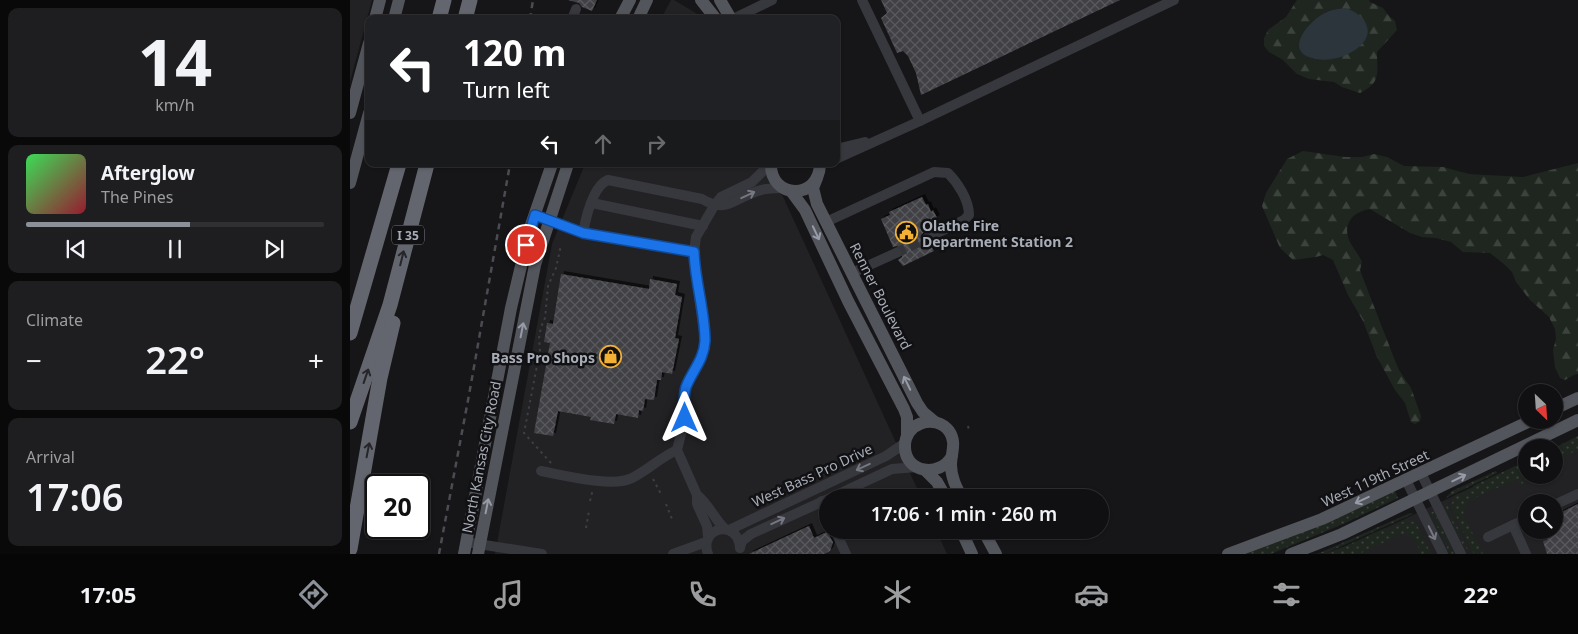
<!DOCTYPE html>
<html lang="en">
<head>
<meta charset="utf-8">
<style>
  :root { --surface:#101012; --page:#1e1e20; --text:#f1f3f6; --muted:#9c9d9f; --line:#303032; --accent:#8c9099 }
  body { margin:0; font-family:"Noto Sans",sans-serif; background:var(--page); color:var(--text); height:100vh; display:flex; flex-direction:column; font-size:19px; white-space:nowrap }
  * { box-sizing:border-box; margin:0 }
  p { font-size:16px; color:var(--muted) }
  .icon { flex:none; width:28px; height:28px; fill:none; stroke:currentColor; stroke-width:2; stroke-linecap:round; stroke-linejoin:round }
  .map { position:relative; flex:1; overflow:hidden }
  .panel { display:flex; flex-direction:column; gap:8px; padding:8px; background:#09090a; width:350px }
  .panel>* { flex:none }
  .banner { position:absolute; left:15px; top:15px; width:475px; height:152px; border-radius:10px; box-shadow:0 1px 4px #0004,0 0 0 1px var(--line); background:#202124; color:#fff; overflow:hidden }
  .needle { width:32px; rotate:155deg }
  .buttons { position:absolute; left:1168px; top:384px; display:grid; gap:10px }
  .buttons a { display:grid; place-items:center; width:45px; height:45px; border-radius:50%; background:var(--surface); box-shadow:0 1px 4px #0004,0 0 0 1px var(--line); font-size:25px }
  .speed { position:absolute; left:15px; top:474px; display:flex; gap:10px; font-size:25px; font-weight:700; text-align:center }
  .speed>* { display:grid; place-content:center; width:65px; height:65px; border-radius:50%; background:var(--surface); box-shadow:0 1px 4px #0004,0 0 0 1px var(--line); line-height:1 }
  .speed .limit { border:2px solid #111; border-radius:8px; background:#fff; color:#111 }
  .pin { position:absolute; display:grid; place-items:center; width:42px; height:42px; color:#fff; margin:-21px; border:2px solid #fff; border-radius:50%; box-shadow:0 1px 5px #0007 }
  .me { position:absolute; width:55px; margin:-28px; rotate:0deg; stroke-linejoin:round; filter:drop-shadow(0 0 4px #0008) }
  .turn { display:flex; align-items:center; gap:18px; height:105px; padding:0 15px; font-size:22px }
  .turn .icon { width:65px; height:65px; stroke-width:2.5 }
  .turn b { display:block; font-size:35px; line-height:42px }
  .lanes { display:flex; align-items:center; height:48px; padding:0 15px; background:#0003; justify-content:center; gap:25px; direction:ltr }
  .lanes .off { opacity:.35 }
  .big { font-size:38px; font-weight:600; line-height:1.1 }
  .panel .widget { flex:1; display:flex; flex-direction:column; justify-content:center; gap:8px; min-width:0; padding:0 18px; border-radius:10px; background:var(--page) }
  .panel .dial { align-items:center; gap:0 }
  .dial b { font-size:65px; line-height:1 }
  .song { display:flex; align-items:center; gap:15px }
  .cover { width:60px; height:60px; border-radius:8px; background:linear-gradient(135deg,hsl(130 70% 55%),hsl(350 70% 35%)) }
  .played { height:5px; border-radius:2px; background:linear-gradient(90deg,var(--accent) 55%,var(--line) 55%) }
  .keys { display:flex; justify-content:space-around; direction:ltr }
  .heat { display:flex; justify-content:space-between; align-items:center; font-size:28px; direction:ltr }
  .trip { position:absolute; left:469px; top:489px; width:290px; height:50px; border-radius:25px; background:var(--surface); box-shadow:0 1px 4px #0004,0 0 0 1px var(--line); font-weight:600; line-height:50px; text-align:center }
  .menu { display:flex; height:80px; justify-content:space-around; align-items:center; background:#060607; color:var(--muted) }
  .menu .icon { width:35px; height:35px }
  .menu .on { color:var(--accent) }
  .menu b { font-size:22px; color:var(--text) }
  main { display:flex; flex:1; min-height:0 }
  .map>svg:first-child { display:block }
</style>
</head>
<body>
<main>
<section class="panel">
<div class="widget dial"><b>14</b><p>km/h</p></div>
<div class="widget">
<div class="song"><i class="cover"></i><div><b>Afterglow</b><p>The Pines</p></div></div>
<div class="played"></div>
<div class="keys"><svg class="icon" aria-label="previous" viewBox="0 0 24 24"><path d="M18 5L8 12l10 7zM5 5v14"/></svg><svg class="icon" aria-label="pause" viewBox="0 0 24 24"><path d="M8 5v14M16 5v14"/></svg><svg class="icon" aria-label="next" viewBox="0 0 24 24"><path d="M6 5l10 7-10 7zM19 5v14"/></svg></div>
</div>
<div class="widget"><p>Climate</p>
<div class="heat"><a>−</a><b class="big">22°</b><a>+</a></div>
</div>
<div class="widget"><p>Arrival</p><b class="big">17:06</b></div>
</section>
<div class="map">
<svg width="1228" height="554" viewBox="0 0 1228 554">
  <defs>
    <pattern id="green-dots" width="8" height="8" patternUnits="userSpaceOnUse" patternTransform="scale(1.25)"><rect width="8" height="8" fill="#1e261f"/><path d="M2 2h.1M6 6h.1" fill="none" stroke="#3c433d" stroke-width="1.8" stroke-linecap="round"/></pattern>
    <pattern id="forest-firs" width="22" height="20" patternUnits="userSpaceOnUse" patternTransform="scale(1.25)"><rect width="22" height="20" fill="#1e261f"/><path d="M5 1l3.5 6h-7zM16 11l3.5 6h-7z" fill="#3c433d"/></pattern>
    <pattern id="building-cross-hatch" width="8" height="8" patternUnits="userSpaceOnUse" patternTransform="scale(1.25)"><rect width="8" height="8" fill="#404145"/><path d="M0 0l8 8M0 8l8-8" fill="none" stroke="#595a5e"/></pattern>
    <filter id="shadow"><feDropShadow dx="3" dy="-3" stdDeviation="0" flood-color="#0009"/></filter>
  </defs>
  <rect width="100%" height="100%" fill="#161618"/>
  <!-- built -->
  <g fill="#222225" fill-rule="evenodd">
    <polygon points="0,0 22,0 0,82"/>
    <polygon points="321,0 324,0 349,15 351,19 311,19"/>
    <polygon points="235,164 418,164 571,497 478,498 478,530 586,530 597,554 145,554 202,244"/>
    <path d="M1228 438V554H972L999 545 1176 462V475H1204V449ZM1176 502H1204V530H1176Z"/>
  </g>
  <!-- green -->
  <g fill="url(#green-dots)">
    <polygon points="1228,436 1228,450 1204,461 1204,448"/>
    <polygon points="1176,461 1176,475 1171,477 1173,483 1172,485 1170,485 1167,479 1118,501 1113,514 1133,554 1124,554 1101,506 1105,495 1110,493 1112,494 1123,488 1123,486"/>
    <polygon points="1146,471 1147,473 1096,498 1102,491"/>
    <polygon points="1045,491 1048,498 993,524 921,554 892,554"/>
    <polygon points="1094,502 1096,502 1120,554 1117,554 1095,507"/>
    <polygon points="1084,511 1104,554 1100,554 1081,513"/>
    <polygon points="1060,513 1063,514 976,553 967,554"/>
    <polygon points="1057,520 1066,523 1081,554 1071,554 1064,538 1052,534 1009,554 978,554 1035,528 1036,530"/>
  </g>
  <!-- forest -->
  <g fill="url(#forest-firs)">
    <path d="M947 0H1019L1020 2 1033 8 1039 16 1045 21 1047 30 1027 52C1027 72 1032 82 1010 93L992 87 984 82 959 79 947 74 933 60 919 52 914 46V38L918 30 936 17Z"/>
    <path d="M953 151 995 157H1012L1024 154 1037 157 1054 166 1093 167 1119 174 1173 177 1228 163V374L1224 375 1215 380 1210 378 1205 367 1203 350 1206 339 1205 329 1199 317 1180 300 1166 282 1162 272 1154 264 1140 253 1113 252 1101 242 1086 238 1072 237 1060 233 1020 209C1001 212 991 226 1001 244 1005 251 1009 255 1012 262L1010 270 1013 278 1044 358 1049 370 1061 388 1071 416 1070 421 1065 424 1061 422 1055 403 1045 390 1027 357 1013 321 998 295 983 260 973 255 966 257 943 260 930 248 912 206 916 193 937 159Z"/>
  </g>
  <!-- water -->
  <path fill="#2c353c" d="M995 8C1013 13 1028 31 1009 47 999 56 980 62 966 59 933 53 956 24 973 14 980 10 987 9 995 8Z"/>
  <!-- building -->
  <g fill="url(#building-cross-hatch)" filter="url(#shadow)">
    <polygon points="218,0 247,0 242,11 232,7 229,3"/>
    <polygon points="531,0 770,0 571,95 566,73 558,56 553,51 547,53 531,18 537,13"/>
    <polygon points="572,197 576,205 578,204 581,212 583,210 587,218 571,225 574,232 571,235 571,241 574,244 580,244 584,251 553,266 548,260 552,257 552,250 547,246 543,247 531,219 540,215 539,212"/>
    <polygon points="211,274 299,289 300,279 327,284 325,295 332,297 325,338 329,339 322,374 312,372 311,380 307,380 304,400 295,399 293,411 289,410 288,418 266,414 264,424 240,420 241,417 208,411 203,436 184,433 200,343 194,342 197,323 203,324"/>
    <polygon points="1228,504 1228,554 1197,554 1193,541 1197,540 1193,530 1204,530 1204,516"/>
    <polygon points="459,526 464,538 477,532 483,542 480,551 474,554 399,554"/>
  </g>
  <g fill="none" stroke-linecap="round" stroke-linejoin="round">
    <!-- minor-tunnel -->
    <polyline stroke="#333438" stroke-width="10" stroke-dasharray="10 5" stroke-linecap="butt" points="546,253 577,238"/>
    <!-- path -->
    <g stroke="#3d3f44" stroke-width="2" stroke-dasharray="2.5 4" stroke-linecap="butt">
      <polyline points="618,426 619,430"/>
      <polyline points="201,463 174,433 190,350 189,338 191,327 195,318 198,286 206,268 211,245"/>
      <polyline points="303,479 311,494"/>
      <polyline points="240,501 243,489"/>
      <polyline points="316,504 322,519"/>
      <polyline points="236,528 239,511"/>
    </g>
    <!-- minor -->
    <g stroke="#37383d" stroke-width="10">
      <polyline points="512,0 570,121"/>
      <polyline points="222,19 226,9"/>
      <polyline points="383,19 422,0"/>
      <polyline points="486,149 515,142"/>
      <polyline points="486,159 570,121 824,0"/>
      <polyline points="242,203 353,226"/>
      <polyline points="185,215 233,233 344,252"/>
      <path d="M476 222 584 172 598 173C608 183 619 200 619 215L614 220 577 238"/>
      <path d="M233 233C236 217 243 186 258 180L352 199C376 213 382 200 405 192 413 188 424 188 433 188"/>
      <polyline points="502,273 546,253"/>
      <path d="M191 471C213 475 263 488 282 478 298 470 311 457 327 450"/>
      <polyline points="1071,473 1111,554"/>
      <polyline points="1056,480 1093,554"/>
      <path d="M347 495C359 504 364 519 375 529"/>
      <polyline points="480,498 542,469 567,467"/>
      <polyline points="472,501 478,515"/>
      <polyline points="1204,505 1228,494"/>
      <polyline points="1176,519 1163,525 1176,554"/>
      <polyline points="379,530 536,456 555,443"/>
      <polyline points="485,530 496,554"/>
      <polyline points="358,537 357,526 347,504 347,495 327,450 335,418 334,403 336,387 353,354 355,340 345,268 344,252 346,237 364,206 371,197 402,182 420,164"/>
      <polyline points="1138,537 1163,525"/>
      <polyline points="116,542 192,554"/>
      <polyline points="390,548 392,541 401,534 478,499"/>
      <polyline points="323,554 356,542"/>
      <path d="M358 554C348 527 388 518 390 548"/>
    </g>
    <!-- major -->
    <g stroke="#53555c" stroke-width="12">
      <polyline points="351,0 366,19"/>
      <polyline points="370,0 381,19"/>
      <polyline points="25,19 30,0"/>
      <polyline points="44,19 49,0"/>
      <polyline points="270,19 280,0"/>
      <polyline points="288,19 297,0"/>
      <polyline points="0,113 19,43"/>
      <path d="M421 164C420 199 469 201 470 164"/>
      <polyline points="467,178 463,188 467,204 567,403 573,412 585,422"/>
      <polyline points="0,183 19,113"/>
      <polyline points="441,191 455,210 498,301 554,409 557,417 557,436"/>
      <polyline points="1204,409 1228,398"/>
      <path d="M602 456C590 478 555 473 555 447 554 423 585 413 599 431 607 442 601 453 601 465 601 477 606 487 612 498"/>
      <polyline points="575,470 587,482 596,498"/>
      <polyline points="611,530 622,554"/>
      <polyline points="633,530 646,554"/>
      <polyline points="114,554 161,308 180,228 202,164"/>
      <polyline points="128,554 185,265 218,164"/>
      <polyline points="878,554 972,519 1182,420"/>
      <polyline points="941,554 992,534 1228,420"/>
    </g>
    <!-- highway -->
    <g stroke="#63666e" stroke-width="15">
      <polyline points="89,19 94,0"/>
      <polyline points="115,19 120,0"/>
      <polyline points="0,333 49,164"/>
      <polyline points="0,422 40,305 77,164"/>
      <polyline points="0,549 30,378 43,323"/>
    </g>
    <!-- rail -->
    <g stroke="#4a4c52" stroke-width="2.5" stroke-dasharray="6 5" stroke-linecap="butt">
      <polyline points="180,19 183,0"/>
      <polyline points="89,554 119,395 160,164"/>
    </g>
  </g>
  <!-- one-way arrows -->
  <defs><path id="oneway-shaft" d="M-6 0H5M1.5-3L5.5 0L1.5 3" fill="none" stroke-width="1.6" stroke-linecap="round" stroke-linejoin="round" transform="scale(1.25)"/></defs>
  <g stroke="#757881">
    <use href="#oneway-shaft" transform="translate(398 195) rotate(-25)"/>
    <use href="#oneway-shaft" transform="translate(513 467) rotate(155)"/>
    <use href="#oneway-shaft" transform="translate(428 521) rotate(-25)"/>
    <use href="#oneway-shaft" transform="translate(1082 533) rotate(64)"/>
  </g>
  <g stroke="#979ba6">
    <use href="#oneway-shaft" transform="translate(466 233) rotate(65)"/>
    <use href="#oneway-shaft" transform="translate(172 330) rotate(-79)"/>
    <use href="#oneway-shaft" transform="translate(557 383) rotate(-116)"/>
    <use href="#oneway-shaft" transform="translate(1109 478) rotate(-26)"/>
    <use href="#oneway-shaft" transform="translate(1012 500) rotate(155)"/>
    <use href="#oneway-shaft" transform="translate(137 506) rotate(-79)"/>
  </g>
  <g stroke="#26262a">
    <use href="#oneway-shaft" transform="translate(52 258) rotate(-76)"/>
    <use href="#oneway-shaft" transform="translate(16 376) rotate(-71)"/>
    <use href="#oneway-shaft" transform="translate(18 450) rotate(-79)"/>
  </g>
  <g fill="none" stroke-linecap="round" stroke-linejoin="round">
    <defs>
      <path id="route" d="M176 245 185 215 233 233 344 252C345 282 355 311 355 341 354 360 342 371 336 387 333 397 334 408 335 418"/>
    </defs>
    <!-- route casing -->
    <use href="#route" stroke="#114b97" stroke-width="12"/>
    <!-- route -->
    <use href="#route" stroke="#1a73e8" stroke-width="9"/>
  </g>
  <!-- icons -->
  <defs>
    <symbol id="civic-ring" viewBox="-11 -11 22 22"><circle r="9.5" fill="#111113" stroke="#f2b134" stroke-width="1.5"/><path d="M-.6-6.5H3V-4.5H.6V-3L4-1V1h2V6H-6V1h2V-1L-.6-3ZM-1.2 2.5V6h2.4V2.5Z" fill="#f2b134"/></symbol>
    <symbol id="shop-ring" viewBox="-11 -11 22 22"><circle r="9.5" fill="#111113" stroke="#f2b134" stroke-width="1.5"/><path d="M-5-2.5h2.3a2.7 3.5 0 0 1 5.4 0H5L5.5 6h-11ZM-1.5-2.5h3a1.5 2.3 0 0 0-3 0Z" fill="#f2b134"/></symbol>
  </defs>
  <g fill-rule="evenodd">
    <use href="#civic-ring" x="544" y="220" width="25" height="25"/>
    <use href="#shop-ring" x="248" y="344" width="25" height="25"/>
  </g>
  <g text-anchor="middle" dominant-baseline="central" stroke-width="5" stroke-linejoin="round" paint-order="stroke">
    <!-- shield labels -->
    <rect fill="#111113" stroke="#7b7e86" stroke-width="1" x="42" y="225.5" width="32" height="19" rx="4"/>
    <g font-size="12" font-weight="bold" fill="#a8adb8">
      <text x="58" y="235">I 35</text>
    </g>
    <!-- poi labels -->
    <g font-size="14" font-weight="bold" fill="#a8adb8" stroke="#111113" text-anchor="start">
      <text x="572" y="225">Olathe Fire<tspan x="572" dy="16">Department Station 2</tspan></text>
      <text x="245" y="357" text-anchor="end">Bass Pro Shops</text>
    </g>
    <!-- street labels -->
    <g font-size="14" fill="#a8adb8" stroke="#111113">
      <text transform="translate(531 296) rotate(63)">Renner Boulevard</text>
      <text transform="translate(131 457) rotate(-79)">North Kansas City Road</text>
      <text transform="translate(462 475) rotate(-25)">West Bass Pro Drive</text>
      <text transform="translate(1025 478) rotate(-25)">West 119th Street</text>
    </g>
  </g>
</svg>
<div class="buttons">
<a><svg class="needle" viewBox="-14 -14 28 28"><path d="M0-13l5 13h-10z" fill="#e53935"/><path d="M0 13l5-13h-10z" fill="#9c9d9f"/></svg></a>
<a><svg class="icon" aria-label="sound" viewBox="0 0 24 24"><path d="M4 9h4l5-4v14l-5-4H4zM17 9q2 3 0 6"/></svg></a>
<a><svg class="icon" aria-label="search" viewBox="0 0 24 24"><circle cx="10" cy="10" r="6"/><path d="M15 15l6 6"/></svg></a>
</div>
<div class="speed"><div class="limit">20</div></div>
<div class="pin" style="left:176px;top:245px;background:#d93025"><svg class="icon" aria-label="arrive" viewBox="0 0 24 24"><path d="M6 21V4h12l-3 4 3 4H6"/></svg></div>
<svg class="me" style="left:335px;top:418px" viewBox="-20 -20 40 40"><path d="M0-17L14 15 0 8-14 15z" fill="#1a73e8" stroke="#fff" stroke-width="4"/></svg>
<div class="trip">17:06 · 1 min · 260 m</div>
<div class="banner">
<div class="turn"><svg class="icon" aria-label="left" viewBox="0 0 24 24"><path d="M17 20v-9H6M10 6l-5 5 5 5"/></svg><div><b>120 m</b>Turn left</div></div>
<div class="lanes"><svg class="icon" aria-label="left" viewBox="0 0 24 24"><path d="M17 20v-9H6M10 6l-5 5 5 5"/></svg><svg class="icon off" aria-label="ahead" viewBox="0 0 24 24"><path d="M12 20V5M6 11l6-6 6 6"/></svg><svg class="icon off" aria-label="right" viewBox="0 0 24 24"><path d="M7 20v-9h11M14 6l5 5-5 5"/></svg></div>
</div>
</div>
</main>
<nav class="menu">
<b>17:05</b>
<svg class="icon on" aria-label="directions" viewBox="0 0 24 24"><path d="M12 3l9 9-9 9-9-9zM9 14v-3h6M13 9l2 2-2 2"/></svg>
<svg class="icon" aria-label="music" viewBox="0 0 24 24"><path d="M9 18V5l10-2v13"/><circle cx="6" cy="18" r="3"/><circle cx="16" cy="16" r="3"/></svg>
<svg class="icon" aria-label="phone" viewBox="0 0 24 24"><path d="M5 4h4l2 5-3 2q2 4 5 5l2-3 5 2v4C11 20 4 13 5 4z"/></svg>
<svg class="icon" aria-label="climate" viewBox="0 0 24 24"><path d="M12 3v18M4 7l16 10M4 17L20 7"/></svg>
<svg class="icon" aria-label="car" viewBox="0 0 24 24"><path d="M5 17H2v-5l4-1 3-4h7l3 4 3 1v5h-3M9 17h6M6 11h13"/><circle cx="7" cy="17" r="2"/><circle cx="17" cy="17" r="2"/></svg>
<svg class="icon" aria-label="filters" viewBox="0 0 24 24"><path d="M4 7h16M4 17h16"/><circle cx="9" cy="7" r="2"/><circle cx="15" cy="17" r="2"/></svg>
<b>22°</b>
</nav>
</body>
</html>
